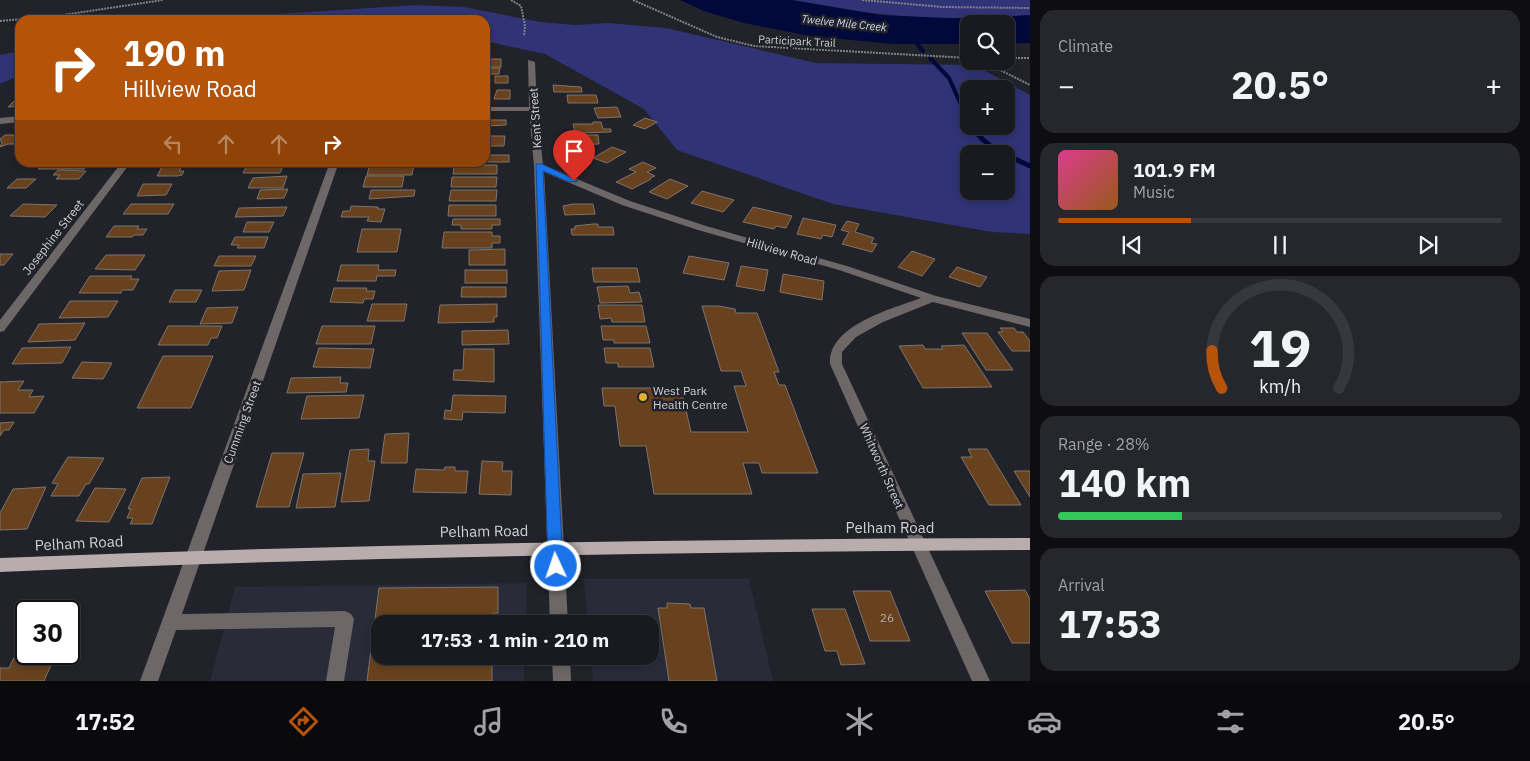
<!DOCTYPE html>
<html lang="en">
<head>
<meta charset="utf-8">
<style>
  :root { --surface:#191a20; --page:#26272d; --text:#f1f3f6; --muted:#9fa1a5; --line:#37383e; --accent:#b45309 }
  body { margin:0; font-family:"IBM Plex Sans",sans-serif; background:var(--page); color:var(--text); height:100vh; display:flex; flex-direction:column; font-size:19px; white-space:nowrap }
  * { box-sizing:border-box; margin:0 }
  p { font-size:16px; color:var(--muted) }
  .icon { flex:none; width:28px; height:28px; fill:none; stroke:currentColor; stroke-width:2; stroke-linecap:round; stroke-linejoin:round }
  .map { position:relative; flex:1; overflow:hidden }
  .panel { display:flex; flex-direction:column; gap:10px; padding:10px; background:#0e0e12; width:500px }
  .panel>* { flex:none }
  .top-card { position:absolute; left:15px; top:15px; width:475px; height:152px; border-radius:15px; box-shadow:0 2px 8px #0003,0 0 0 1px var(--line); background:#b45309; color:#fff; overflow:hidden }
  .controls { position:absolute; left:960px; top:15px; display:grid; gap:10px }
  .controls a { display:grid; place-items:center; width:55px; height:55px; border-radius:10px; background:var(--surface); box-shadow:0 2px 8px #0003,0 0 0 1px var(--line); font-size:25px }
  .speed { position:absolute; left:15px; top:600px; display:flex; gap:10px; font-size:25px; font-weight:700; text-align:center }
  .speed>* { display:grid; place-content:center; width:65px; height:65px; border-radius:50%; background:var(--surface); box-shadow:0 2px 8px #0003,0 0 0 1px var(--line); line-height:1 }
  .speed .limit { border:2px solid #111; border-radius:8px; background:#fff; color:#111 }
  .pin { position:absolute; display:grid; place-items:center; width:42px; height:42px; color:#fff; margin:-51px -21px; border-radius:50% 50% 50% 0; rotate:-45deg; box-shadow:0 0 5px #0007 }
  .pin .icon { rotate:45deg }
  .me { position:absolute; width:55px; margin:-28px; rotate:357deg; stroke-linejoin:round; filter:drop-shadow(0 0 4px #0008) }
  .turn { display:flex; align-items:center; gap:18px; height:105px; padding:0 25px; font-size:22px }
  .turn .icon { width:65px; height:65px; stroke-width:2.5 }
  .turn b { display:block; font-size:35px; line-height:42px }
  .lanes { display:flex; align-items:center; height:48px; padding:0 25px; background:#0003; justify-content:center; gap:25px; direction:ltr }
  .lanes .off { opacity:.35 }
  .big { font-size:38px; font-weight:700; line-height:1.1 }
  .panel .widget { flex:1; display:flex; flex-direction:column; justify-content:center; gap:8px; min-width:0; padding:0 18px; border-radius:15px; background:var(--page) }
  .panel .dial { align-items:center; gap:0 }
  .dial svg { height:130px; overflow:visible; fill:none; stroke:var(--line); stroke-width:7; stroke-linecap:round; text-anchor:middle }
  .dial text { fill:var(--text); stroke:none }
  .song { display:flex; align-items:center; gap:15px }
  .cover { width:60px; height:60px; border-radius:8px; background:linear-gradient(135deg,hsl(330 70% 55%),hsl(30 70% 35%)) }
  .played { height:5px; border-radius:2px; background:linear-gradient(90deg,var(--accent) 30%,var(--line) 30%) }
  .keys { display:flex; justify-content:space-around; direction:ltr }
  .heat { display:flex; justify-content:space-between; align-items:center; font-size:28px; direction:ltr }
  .charge { height:8px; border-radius:4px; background:linear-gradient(90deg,#34c759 28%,var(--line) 0) }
  .trip { position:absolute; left:371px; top:615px; width:288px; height:50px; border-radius:15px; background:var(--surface); box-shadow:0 2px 8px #0003,0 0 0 1px var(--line); font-weight:700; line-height:50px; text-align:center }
  .menu { display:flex; height:80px; justify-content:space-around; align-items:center; background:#0a0a0d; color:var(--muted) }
  .menu .icon { width:35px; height:35px }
  .menu .selected { color:var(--accent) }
  .menu b { font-size:22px; color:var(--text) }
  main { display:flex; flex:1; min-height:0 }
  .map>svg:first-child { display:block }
</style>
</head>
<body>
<main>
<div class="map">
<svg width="1030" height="681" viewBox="0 0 1030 681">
  <rect width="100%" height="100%" fill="#21222a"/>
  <!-- built -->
  <g fill="#292b39">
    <polygon points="584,579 749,579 773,681 593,681 591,656 650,656 650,624 588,624"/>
    <polygon points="527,583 526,624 380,624 380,656 525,656 524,681 210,681 235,587"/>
  </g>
  <!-- green -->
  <g fill="#303376" fill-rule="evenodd">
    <path d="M792 0H1030V15C980 18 930 20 880 14 851 11 821 5 792 0Z"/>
    <path d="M416 5 464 7 540 22 575 25 608 23 666 28 816 63 974 65 1030 95V234L992 232 833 204 677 150 644 109 545 54 485 41V20H184ZM969 89H1006V126H969ZM969 154H1006V191H969Z"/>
    <polygon points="20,51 20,75 0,84 0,55"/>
  </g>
  <!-- water -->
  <polygon fill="#00093a" points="680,0 792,0 881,15 945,18 992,18 1030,15 1030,43 1006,44 1006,24 969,24 969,44 893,44 810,36 744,23 704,11"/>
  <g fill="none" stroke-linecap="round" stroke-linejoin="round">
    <!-- stream-far1 -->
    <g stroke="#00093a" stroke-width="4">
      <polyline points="917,44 923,51"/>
      <polyline points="930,58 949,78 963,109"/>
    </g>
    <!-- stream -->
    <g stroke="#00093a" stroke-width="5">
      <path d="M963 107C971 130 982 142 1003 154"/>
      <polyline points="1006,155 1030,166"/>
    </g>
  </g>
  <!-- building -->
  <g fill="#68421e" stroke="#7c746d">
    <rect x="485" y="59" width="16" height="8"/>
    <polygon points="485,68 500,68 499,74 485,74"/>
    <rect x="495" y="76" width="13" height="7"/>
    <polygon points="553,85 581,87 582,92 554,92"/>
    <polygon points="497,90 510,90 510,99 494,99"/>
    <polygon points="567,95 596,95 598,103 568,103"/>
    <polygon points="19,96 20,106 8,107"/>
    <polygon points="617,107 621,117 598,118 594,108"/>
    <polygon points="645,118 657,122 645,129 633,125"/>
    <polygon points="485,120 506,120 506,125 485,126"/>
    <polygon points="593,122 601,122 603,129 611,129 611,132 575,133 573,124 593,124"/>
    <polygon points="20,131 20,144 8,144 0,147 2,143 0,139 5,135 16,135"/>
    <polygon points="563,135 598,135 599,144 564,145"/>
    <polygon points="485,136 505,136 504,146 485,146"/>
    <polygon points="612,147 626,152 607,163 593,158"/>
    <rect x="485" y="155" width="24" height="7"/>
    <polygon points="39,162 86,162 88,163 84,169 38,169 43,165 37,165"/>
    <polygon points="643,162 656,168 647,172 655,176 650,178 651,179 632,189 616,182 636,172 629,169"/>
    <polygon points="284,164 280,173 243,173 247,165"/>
    <polygon points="370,164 414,164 412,175 367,175"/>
    <polygon points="163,165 183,165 179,171 184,171 182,175 177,176 157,176"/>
    <polygon points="454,165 497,165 497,174 453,174"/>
    <polygon points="58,170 86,171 79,179 56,179 60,175 53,175"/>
    <polygon points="287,176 283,188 248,188 253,178"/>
    <polygon points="366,176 404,176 402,187 363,187"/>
    <polygon points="452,177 497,177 496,187 451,187"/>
    <polygon points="17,179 36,179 26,188 7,188"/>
    <polygon points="670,179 688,186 667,199 649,192"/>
    <polygon points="143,184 172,184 166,195 137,196"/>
    <polygon points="288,189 284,198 257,199 260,190"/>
    <polygon points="371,190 415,190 414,196 369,199"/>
    <polygon points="451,190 497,190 496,201 449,201"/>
    <polygon points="702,191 734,200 723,212 691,203"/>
    <polygon points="23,204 57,205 45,217 10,216"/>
    <polygon points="131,204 174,204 168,214 123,214"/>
    <polygon points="573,204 593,204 595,214 565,215 563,206"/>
    <polygon points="449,205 496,205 496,216 448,216"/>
    <polygon points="351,206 378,207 378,209 385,209 381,222 367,221 369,217 341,217 343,211 350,211"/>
    <polygon points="287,207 283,216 235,217 239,208"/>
    <polygon points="753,207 792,216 786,228 776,226 774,229 743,222"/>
    <polygon points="803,218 836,225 832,237 823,235 821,239 797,234"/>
    <polygon points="453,219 500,219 500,225 492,225 492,229 461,229 461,225 452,225"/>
    <polygon points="847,221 859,224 855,232 874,238 871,243 877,244 872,252 842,244 849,232 841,230"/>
    <polygon points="247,222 274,222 269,232 243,232"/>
    <polygon points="593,224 598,224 598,227 613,227 614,235 572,235 571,229 575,229 575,226"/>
    <polygon points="114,226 139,226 137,229 147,229 143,235 134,235 132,237 106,237"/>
    <polygon points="362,229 401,229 397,252 357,252"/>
    <polygon points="444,232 492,232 492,236 500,236 500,243 492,243 492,248 442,248"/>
    <polygon points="235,237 268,237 264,248 237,248 239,245 231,245"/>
    <polygon points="505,249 505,265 469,265 469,250"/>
    <polygon points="912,251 935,259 922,276 898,267"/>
    <polygon points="0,254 13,254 4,265 0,265"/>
    <polygon points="106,255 145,255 135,270 95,269"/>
    <polygon points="219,256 256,256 251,266 214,266"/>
    <polygon points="689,256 729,263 724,280 683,273"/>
    <polygon points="341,265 379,265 378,270 396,270 395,276 377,276 376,281 337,281"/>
    <polygon points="741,266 768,270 764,291 736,286"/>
    <polygon points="957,267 987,277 980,287 949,277"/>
    <polygon points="592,268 637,268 640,282 594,282"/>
    <polygon points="251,270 244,290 212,291 219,271"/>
    <rect x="465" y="270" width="42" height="13"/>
    <polygon points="783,274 824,281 822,300 780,292"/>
    <polygon points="90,276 132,276 130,279 139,279 133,290 122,290 121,293 79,293"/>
    <polygon points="628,286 630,293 639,292 642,302 600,303 597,287"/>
    <polygon points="462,287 506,287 506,297 461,297"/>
    <polygon points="334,288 367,288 366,291 375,291 373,299 364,299 363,303 330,302"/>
    <polygon points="175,290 202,290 196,302 169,302"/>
    <polygon points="70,301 118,301 108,317 59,318"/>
    <polygon points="372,304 407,304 404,321 367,321"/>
    <polygon points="497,304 497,317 494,317 494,322 438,323 440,305"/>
    <polygon points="598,305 642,305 645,322 612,322 611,318 600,319"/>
    <polygon points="702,306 719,306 735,309 736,313 757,313 779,372 774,372 779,385 785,385 818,473 762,473 759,463 743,463 752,494 654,494 646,446 620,446 615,406 604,406 602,388 681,388 691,432 748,432 734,386 746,386 741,371 721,371"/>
    <polygon points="238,307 232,323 200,324 207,308"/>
    <polygon points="85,323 75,340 28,342 39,324"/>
    <polygon points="168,326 222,326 217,338 211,338 208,345 158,345"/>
    <polygon points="322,326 375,326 371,344 316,344"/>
    <polygon points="601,326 646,326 650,343 614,343 614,340 603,340"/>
    <polygon points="1000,328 1014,328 1017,332 1023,332 1030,341 1030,351 1012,351 998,332 1003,332"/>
    <polygon points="508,330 509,344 462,345 462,331"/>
    <polygon points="962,333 987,333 1013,370 986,370"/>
    <polygon points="923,345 925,349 943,349 941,346 964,345 992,387 923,388 899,346"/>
    <polygon points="71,347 62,363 12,364 22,348"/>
    <polygon points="319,348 374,349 370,368 313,367"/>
    <polygon points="604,348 650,348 654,367 618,367 618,363 606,363"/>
    <polygon points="464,349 494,349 494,382 453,380 454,370 463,370"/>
    <polygon points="163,356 213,356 191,408 137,408"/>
    <polygon points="82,362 112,363 103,379 72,378"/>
    <polygon points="341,377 340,383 348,383 346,392 287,393 291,378"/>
    <polygon points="24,381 18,390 33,390 29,397 44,396 34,413 0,413 0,382"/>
    <polygon points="364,395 359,418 301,419 307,396"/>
    <polygon points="453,395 506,396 505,413 463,412 462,420 444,419 445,410 451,411"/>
    <polygon points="14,422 9,430 4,430 0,436 0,423"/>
    <polygon points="409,433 407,463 381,463 385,434"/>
    <polygon points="369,449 368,461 375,461 369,501 341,502 350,450"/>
    <polygon points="968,449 987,449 1021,505 989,505 961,457 972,457"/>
    <polygon points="272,453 304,453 289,507 256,507"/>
    <polygon points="68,457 104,458 89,484 86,484 79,496 51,496 58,484 52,483"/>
    <polygon points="482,461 503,462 502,471 512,471 511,495 479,494"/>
    <polygon points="445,467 455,467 455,471 468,471 466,493 413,492 416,469 444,470"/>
    <polygon points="1014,471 1030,471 1030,497"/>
    <polygon points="341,473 335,507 296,508 303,474"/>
    <polygon points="170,477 152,524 130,524 133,518 127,518 131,509 128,509 142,478"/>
    <polygon points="46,487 27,529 0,530 0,513 13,489"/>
    <polygon points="95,488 126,489 109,522 76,521"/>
    <polygon points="498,587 498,613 493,613 493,624 380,624 380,656 492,656 492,681 367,681 379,588"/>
    <polygon points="1025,590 1030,599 1030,643 1012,643 985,591"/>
    <polygon points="853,591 890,591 910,641 870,641"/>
    <polygon points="667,603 690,604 691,608 704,608 717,681 669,681 658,608 667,608"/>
    <polygon points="812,609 845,609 865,664 841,665 837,651 825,651"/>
    <polygon points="26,633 26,654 56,654 44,681 0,681 0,668 9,668"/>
  </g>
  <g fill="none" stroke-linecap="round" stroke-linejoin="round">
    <!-- path -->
    <g stroke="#818289" stroke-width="2" stroke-dasharray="2 1" stroke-linecap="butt">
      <polyline points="511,0 521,6 525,26 524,36"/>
      <polyline points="633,0 717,37 754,46 969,58"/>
      <polyline points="862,0 943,7 1030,8"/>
      <polyline points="0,21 56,16 163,0"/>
      <polyline points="1006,58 1030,58"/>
      <polyline points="982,61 1030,85"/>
    </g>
    <!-- minor -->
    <g fill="#6d6867" fill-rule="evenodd">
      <path d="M528 60 535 62 537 109 543 165 630 201 706 226 847 266 936 296 1030 319V327L933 302 883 322 856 337 842 352V364L990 681H972L830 364C828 325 892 309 921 298L839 270 698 230 622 205 544 172 568 624H550L534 166 529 111H485V107H529Z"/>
      <polygon points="20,116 20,122 0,124 0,118"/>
      <polygon points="122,162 131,162 4,331 0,332 0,320"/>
      <polygon points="330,162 339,162 182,614 345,611 351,614 354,619 344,681 326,681 335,627 176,630 158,681 140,681"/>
      <polygon points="552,656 570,656 571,681 553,681"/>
    </g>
    <!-- major -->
    <path fill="#b8adac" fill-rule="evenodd" d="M1030 538V550C686 552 343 557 0 572V558C343 544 686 539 1030 538Z"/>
  </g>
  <!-- route -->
  <polygon fill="#1a73e8" stroke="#114b97" points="536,164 542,164 578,181 570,182 543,171 563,566 561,570 556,572 550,570 548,566"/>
  <!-- markers -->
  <circle fill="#e3ae34" stroke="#21222a" stroke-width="2" cx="643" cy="397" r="5"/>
  <g text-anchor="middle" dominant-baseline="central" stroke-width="5" stroke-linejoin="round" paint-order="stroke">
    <!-- far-water labels -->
    <g font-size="11" font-style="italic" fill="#d0ddf1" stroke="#21222a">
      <text transform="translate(844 23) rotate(6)">Twelve Mile Creek</text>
    </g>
    <!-- far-street labels -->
    <g font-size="11" fill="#d0d1d7" stroke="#21222a">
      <text transform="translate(797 41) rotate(3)">Participark Trail</text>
    </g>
    <!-- street labels -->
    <g font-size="12" fill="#d0d1d7" stroke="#21222a">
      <text transform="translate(535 118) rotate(-94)">Kent Street</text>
      <text transform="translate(53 237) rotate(-52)">Josephine Street</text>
      <text transform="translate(782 251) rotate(16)">Hillview Road</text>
      <text transform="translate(242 422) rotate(-70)">Cumming Street</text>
      <text transform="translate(882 466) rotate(66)">Whitworth Street</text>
    </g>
    <!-- poi labels -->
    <g font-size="12" fill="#d0d1d7" stroke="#21222a" text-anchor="start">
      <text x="653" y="390">West Park<tspan x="653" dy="14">Health Centre</tspan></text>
    </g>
    <!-- near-number labels -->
    <g font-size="12" fill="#b6ada9">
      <text x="887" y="617">26</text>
    </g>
    <!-- near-street labels -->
    <g font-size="15" fill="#d0d1d7" stroke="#21222a">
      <text x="890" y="527">Pelham Road</text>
      <text transform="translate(484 531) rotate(-1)">Pelham Road</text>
      <text transform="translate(79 543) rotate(-3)">Pelham Road</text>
    </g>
  </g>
</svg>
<div class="controls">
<a><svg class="icon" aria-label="search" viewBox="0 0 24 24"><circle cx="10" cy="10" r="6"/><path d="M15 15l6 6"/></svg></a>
<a>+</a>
<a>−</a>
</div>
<div class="speed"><div class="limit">30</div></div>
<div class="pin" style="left:574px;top:181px;background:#d93025"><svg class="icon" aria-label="arrive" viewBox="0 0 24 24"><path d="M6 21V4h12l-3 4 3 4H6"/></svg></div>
<svg class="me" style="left:556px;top:566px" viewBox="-20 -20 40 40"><circle r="17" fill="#1a73e8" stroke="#fff" stroke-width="3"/><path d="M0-11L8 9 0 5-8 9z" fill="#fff"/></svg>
<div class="trip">17:53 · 1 min · 210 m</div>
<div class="top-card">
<div class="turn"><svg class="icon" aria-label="right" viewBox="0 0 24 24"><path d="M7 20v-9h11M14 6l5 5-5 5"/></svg><div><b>190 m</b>Hillview Road</div></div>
<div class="lanes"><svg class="icon off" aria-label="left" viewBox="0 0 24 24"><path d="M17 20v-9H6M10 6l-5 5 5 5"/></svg><svg class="icon off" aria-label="ahead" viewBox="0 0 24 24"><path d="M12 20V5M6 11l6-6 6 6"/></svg><svg class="icon off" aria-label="ahead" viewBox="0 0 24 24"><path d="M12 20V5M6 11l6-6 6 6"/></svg><svg class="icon" aria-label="right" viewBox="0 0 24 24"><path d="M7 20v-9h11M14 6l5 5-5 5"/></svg></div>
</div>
</div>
<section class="panel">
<div class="widget"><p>Climate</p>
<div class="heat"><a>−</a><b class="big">20.5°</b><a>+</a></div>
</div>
<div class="widget">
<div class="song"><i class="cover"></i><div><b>101.9 FM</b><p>Music</p></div></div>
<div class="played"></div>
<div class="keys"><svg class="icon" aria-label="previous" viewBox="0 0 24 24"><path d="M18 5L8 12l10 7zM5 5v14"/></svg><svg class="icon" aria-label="pause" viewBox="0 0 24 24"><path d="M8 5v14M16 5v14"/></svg><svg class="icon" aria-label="next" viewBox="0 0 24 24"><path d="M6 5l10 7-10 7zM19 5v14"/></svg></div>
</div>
<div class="widget dial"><svg viewBox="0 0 100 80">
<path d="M14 69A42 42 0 1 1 86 69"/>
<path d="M14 69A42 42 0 0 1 8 46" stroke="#b45309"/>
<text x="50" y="56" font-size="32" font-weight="700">19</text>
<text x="50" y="72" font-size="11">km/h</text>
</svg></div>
<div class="widget"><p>Range · 28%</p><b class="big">140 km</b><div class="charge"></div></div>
<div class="widget"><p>Arrival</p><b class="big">17:53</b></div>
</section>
</main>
<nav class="menu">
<b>17:52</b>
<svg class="icon selected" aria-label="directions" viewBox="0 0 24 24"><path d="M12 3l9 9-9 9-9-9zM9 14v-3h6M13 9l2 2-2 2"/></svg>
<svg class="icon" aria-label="music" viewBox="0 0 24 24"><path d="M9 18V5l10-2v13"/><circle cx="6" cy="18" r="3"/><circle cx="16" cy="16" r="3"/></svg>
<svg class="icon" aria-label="phone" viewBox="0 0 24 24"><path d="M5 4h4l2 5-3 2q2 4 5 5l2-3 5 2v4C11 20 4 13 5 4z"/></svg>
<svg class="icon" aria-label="climate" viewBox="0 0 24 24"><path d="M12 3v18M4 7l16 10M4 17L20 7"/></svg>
<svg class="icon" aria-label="car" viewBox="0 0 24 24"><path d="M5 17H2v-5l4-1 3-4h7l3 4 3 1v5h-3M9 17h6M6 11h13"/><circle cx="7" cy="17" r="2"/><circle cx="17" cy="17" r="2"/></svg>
<svg class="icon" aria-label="filters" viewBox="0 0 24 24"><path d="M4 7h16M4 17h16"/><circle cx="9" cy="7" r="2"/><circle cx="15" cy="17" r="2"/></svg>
<b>20.5°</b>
</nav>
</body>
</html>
